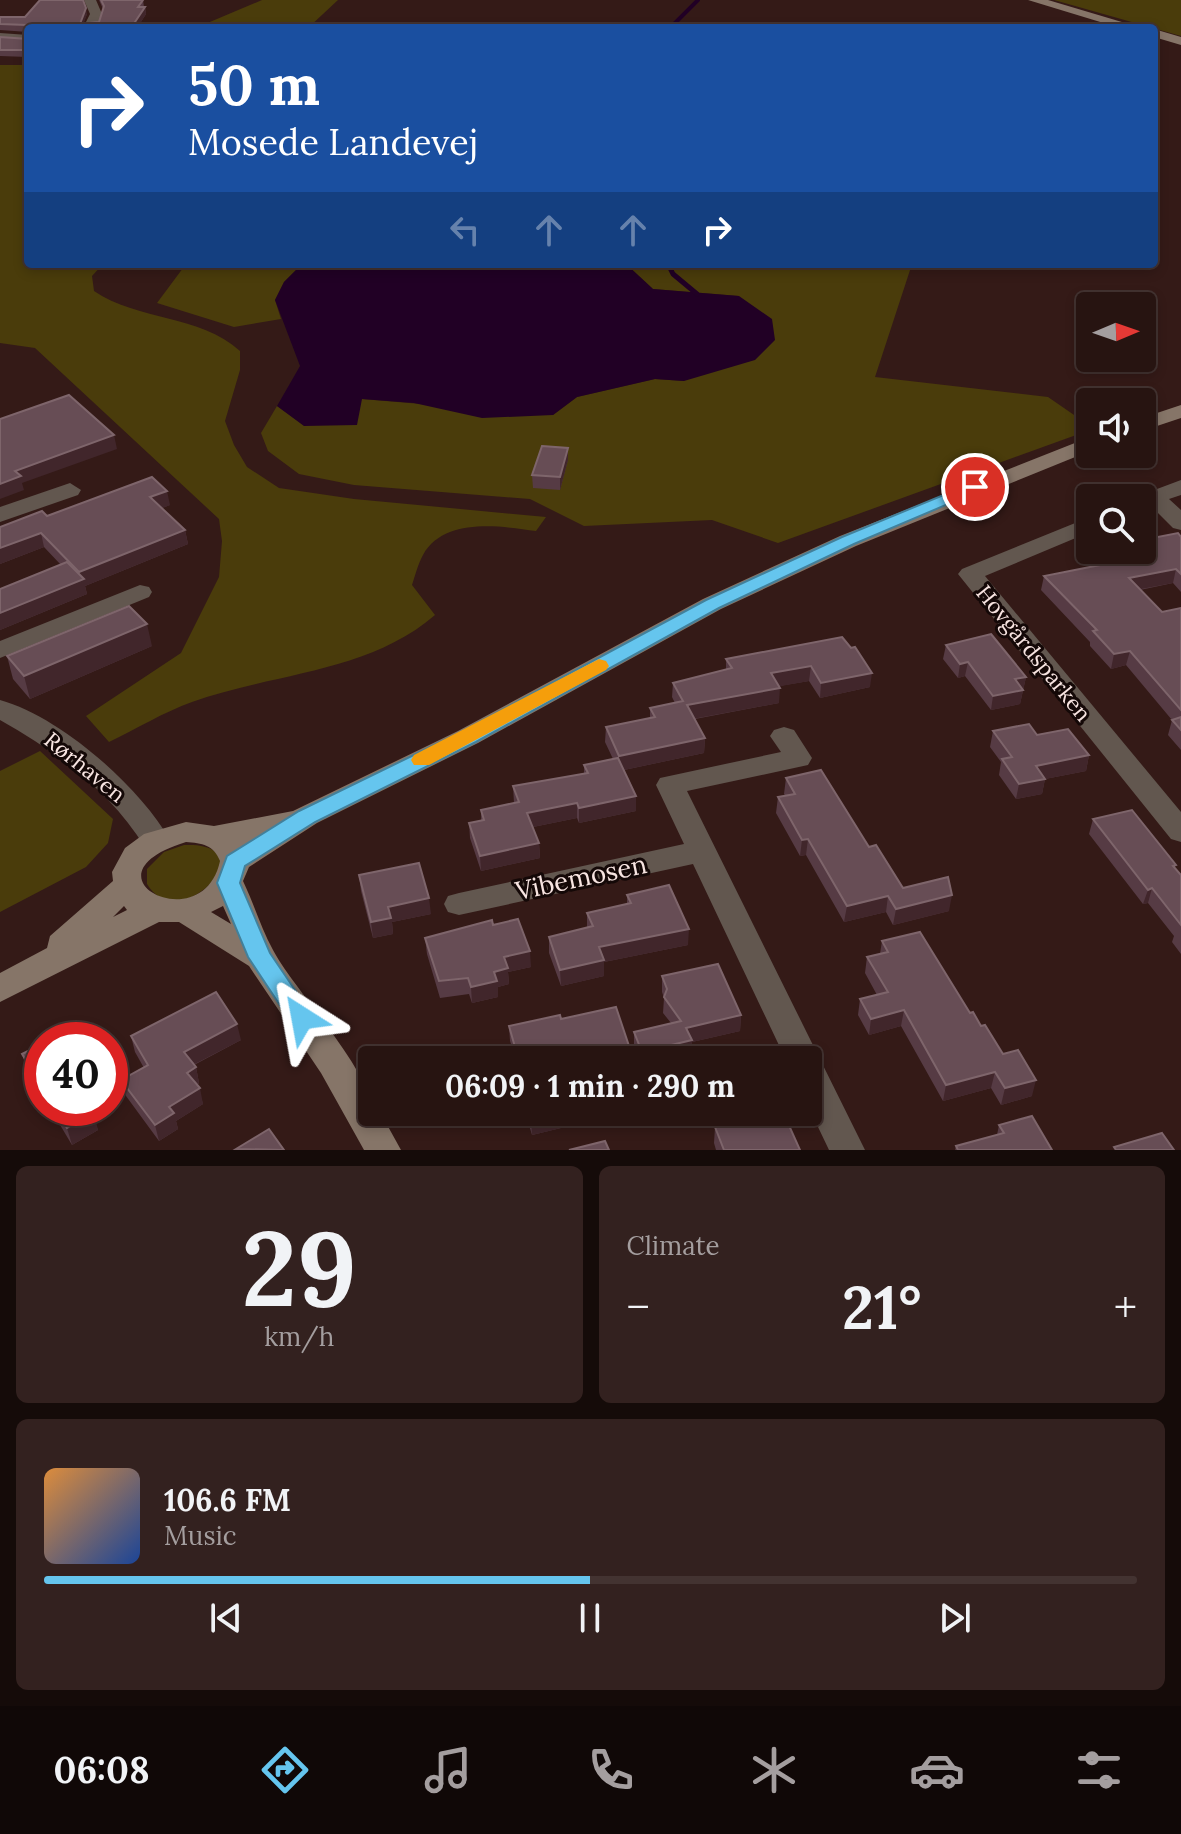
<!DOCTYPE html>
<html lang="en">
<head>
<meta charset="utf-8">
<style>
  :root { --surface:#271411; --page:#33211f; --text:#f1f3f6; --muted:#a49e9f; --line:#433331; --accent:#65c5ee }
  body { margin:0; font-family:Lora,serif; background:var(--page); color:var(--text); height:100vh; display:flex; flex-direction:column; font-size:30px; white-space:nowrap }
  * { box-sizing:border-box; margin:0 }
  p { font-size:26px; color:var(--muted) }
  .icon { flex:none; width:44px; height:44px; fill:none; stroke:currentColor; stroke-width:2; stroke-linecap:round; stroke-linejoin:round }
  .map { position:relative; height:1150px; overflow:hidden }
  .sheet { display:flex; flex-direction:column; gap:16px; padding:16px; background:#150b09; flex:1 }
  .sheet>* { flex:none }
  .top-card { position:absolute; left:24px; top:24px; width:1134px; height:244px; border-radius:8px; box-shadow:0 4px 12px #0003,0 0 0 2px var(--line); background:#1a4fa0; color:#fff; overflow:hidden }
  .needle { width:52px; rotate:88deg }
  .fabs { position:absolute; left:1076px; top:292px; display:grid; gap:16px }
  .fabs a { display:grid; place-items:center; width:80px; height:80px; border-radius:8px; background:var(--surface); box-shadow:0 4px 12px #0003,0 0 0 2px var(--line); font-size:40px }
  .speed { position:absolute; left:24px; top:1022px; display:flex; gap:16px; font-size:40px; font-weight:700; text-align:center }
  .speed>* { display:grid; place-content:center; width:104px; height:104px; border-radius:50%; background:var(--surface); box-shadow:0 4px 12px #0003,0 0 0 2px var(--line); line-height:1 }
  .speed .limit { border:12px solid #d22; background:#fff; color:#111 }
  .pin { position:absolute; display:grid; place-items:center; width:68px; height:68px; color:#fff; margin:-34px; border:4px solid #fff; border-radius:50%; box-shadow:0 2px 8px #0007 }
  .me { position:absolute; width:88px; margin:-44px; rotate:326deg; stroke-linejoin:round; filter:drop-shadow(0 0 6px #0008) }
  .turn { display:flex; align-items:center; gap:28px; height:168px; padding:0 32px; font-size:36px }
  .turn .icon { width:104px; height:104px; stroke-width:2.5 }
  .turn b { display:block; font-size:56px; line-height:68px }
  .lanes { display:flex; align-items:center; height:76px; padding:0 32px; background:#0003; justify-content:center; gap:40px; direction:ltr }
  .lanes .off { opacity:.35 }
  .big { font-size:60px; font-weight:800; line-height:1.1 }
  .sheet .card { flex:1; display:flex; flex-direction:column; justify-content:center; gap:12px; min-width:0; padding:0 28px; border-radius:12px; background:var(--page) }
  .sheet .dial { align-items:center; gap:0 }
  .dial b { font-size:104px; line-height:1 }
  .song { display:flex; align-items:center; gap:24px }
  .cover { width:96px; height:96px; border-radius:12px; background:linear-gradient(135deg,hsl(30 70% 55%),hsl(220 70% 35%)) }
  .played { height:8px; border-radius:4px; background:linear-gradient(90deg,var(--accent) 50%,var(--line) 50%) }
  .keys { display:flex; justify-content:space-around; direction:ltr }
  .heat { display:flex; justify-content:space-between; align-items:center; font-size:44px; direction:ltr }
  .sheet .tiles { flex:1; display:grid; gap:16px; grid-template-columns:1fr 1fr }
  .card:last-child { grid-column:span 2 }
  .trip { position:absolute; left:358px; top:1046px; width:464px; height:80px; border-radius:8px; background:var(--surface); box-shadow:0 4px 12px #0003,0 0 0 2px var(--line); font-weight:800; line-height:80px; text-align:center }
  .tab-bar { display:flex; height:128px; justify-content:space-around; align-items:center; background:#100807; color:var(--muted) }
  .tab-bar .icon { width:56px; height:56px }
  .tab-bar .current { color:var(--accent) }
  .tab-bar b { font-size:36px; color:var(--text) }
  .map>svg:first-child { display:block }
</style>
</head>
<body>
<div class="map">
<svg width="1181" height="1150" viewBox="0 0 1181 1150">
  <rect width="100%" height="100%" fill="#341a17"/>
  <!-- green -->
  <g fill="#4a3c0b">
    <polygon points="262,0 338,0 308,28 168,28 174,25 198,27"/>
    <polygon points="1054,0 1181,0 1181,36"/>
    <path d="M0 65H28V264H103L92 276 94 291C138 321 199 314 240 351V370L225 421 234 445 247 467 279 488 354 499 546 517 536 531C501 526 444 517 423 555 418 564 415 576 412 585L435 615C368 673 272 673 192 702 164 712 136 729 109 742L86 716 181 653 219 577 222 541 219 519 35 348 0 343Z"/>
    <polygon points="186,264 302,264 284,282 275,300 281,319 234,327 157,303"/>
    <polygon points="626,264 912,264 875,377 1048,397 1090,426 1090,430 778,543 712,520 584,526 530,499 354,485 299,474 268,451 261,433 277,406 305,426 362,399 553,415 577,397 655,379 684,381 739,296 653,289"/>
    <polygon points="40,751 113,819 108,843 86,867 0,912 0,771"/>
    <path d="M184 845C270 841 180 939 147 884V869L164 852Z"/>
  </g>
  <!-- water -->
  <polygon fill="#210025" points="302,264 626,264 653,289 739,296 772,319 775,340 755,360 684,381 655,379 577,397 553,415 482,418 414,403 362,399 357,425 304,426 277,406 300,366 275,300 284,282"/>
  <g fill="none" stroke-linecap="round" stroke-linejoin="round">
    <!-- stream-far1 -->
    <polyline stroke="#210025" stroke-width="4" points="670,28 698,0"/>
    <!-- stream -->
    <polyline stroke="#210025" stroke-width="5" points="668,264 673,274 697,294"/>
    <!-- street -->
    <g fill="#62574f" fill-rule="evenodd">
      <polygon points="84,0 96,0 102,14 97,28 83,28 90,14"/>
      <polygon points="0,33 28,35 28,43 0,41"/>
      <polygon points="1181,480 1181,495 1169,499 1181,510 1181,530 1173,528 1151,506 1142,509 1142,498 1133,498"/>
      <polygon points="70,483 81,490 78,495 0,522 0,507"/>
      <polygon points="1090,517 1090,532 985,576 1181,812 1181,842 1171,839 958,574 962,569"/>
      <polygon points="140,585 149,587 152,592 149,597 0,658 0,641"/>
      <path d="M0 700C61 717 139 786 170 840L165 847 155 851 145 847C109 790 58 753 0 720Z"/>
      <polygon points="784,727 794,730 812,758 808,765 687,791 865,1150 829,1150 808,1106 808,1060 786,1060 693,864 459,915 448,912 444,904 448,896 459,893 684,844 656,785 660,778 781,752 770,736 774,730"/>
    </g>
    <!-- secondary -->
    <g fill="#867568" fill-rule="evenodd">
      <polygon points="1028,0 1048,0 1142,28 1120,28"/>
      <polygon points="1154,29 1181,37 1181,45 1154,37"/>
      <polygon points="1181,405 1181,418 1142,431 1142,418"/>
      <path d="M1090 437V451L856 546 721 609 478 743 317 823 249 867 243 881C254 904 261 928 273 950 294 990 372 1071 372 1112H380L401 1150H364L321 1073 249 966 179 922H159L0 1002V973L47 948 50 936 113 881 112 872 125 848 144 834 186 822 214 826 293 811 458 731 703 599 840 536ZM186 842C202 843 214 845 220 861 203 941 75 876 186 842ZM124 906 127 910 113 917ZM223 906 231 924 211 912Z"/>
    </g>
  </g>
  <!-- wall -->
  <g fill="#563b44">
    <polygon points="99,0 143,0 144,7 145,7 146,14 137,28 28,28 28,32 0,30 0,17 87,14 83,24 99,22 103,9"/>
    <polygon points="0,37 28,39 28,57 0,56"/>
    <polygon points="568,460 560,490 533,488 532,475"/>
    <polygon points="170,505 162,508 185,530 188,544 85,586 87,594 0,630 0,589 61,565 44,547 0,564 0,527 47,516"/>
    <polygon points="1181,537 1181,592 1173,583 1140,590 1162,612 1181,608 1181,750 1168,735 1172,720 1126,665 1111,669 1090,646 1090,642 1041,590 1044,576 1093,566 1096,554"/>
    <polygon points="842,637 870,687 820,698 809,681 779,686 779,703 695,719 705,738 704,753 624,770 636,811 579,823 577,818 533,827 539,843 540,858 481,871 470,838 469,823 481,821 481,810 514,803 513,786 584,774 584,765 613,759 605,742 606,727 650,718 650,708 675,703 672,697 673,683 726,670 726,659"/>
    <polygon points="946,645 1026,677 1020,704 991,710 965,676 958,678 943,659"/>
    <polygon points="152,646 30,699 13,679 7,656"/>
    <polygon points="993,731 1037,735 1089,755 1086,771 1045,779 1042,794 1016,799 999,775 1001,762 990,747"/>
    <polygon points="786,778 869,847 903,888 949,911 893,925 886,912 844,922 806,855 800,856 776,813 778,797 786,796 784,794"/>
    <polygon points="1093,819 1175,868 1181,875 1181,954 1172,942 1174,936 1148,903 1143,904 1089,834"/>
    <polygon points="359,875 431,914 392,922 393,934 373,938 361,891"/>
    <polygon points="627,895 688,945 604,962 604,976 561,986 549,953 549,937 587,928 587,913 627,904"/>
    <polygon points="493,925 531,967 508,972 509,984 498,987 498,997 472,1003 469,994 440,998 427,954 425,938"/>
    <polygon points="882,941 970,1013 1003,1054 1032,1096 1001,1105 991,1088 943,1101 901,1026 869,1035 858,1015 860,999 877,995 865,973 867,957 880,954"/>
    <polygon points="662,976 741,1015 740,1031 692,1042 691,1056 676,1060 638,1060 634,1048 634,1032 671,1023 663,1013 664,998 662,992"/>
    <polygon points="561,1019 630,1049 630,1060 497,1060 497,1051 512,1047 510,1041 509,1026"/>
    <polygon points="131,1036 241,1040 194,1065 196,1067 199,1083 197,1085 203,1104 176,1121 178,1129 159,1141 126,1096 121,1080 144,1068 135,1052"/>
    <polygon points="42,1044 42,1095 27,1070 22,1054"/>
    <polygon points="50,1108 90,1108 98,1130 72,1145"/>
    <polygon points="525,1112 590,1112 590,1121 532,1135"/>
    <polygon points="740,1112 783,1112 800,1150 716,1150 714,1143 715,1127 739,1120"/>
    <polygon points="999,1125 1052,1150 955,1150 956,1146 997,1135"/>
  </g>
  <!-- shaded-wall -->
  <g fill="#41262b">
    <polygon points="145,7 146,14 137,28 131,28"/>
    <polygon points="86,8 87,14 82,28 80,24"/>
    <polygon points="114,435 117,449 22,483 24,490 0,499 0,484 15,471"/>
    <polygon points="568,448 568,460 560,490 560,477"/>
    <polygon points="167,491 170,505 153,512 150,497"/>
    <polygon points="185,530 188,544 85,586 87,594 0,630 0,613 81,580 79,572"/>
    <polygon points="41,533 44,547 0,564 0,548"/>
    <polygon points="1176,569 1173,583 1125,592 1129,578"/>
    <polygon points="147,624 152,646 30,699 24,676"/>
    <polygon points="1130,651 1126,665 1111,669 1114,654"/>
    <polygon points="968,662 965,676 958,678 960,664"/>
    <polygon points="811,666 809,681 770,688 771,673"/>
    <polygon points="872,673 870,687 820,698 821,683"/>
    <polygon points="1026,677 1020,704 991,710 993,696 1015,679"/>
    <polygon points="780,688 779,703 687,720 687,705"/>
    <polygon points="705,738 704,753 619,771 619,756"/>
    <polygon points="1089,755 1086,771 1045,779 1042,794 1016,799 1019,784 1036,766"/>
    <polygon points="636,796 636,811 579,823 579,808"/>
    <polygon points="577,803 577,818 528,828 527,813"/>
    <polygon points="808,839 806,855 800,856 802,840"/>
    <polygon points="539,843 540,858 481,871 480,856"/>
    <polygon points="1152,888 1148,903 1143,904 1148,890"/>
    <polygon points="952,895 949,911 893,925 896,909"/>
    <polygon points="888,896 886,912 844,922 847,906"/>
    <polygon points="429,898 431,914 392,922 393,934 373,938 371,922 388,907"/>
    <polygon points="689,929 688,945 604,962 604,976 561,986 560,970 599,947"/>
    <polygon points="530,951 531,967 508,972 509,984 498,987 498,997 472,1003 471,987 494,972 504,957"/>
    <polygon points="904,1010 901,1026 869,1035 871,1019"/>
    <polygon points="741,1015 740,1031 692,1042 691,1056 676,1060 641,1060 642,1052 686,1028"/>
    <polygon points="237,1024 241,1040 187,1068 184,1052"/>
    <polygon points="630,1049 630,1060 575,1060"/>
    <polygon points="196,1067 199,1083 191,1089 187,1073"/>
    <polygon points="995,1072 991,1088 943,1101 946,1085"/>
    <polygon points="1036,1080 1032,1096 1001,1105 1005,1088"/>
    <polygon points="200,1088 203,1104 176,1121 178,1129 159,1141 155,1125 169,1107"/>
    <polygon points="565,1112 590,1112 590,1121 532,1135 531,1120"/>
    <polygon points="94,1113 98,1130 72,1145 67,1128"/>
  </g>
  <!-- building -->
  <g fill="#674d55" stroke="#7e656b" stroke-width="2">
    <polygon points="40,0 83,0 86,8 80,24 99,22 104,6 101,0 143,0 138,7 145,7 131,28 28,28 28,33 27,25 0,24 0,17 25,17"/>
    <polygon points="0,37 28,39 28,50 0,50"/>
    <polygon points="69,395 114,435 15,471 21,476 0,484 0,419"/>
    <polygon points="542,446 568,448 560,477 532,475"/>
    <polygon points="152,477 167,491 150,497 185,530 79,572 41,533 0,548 0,527 42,511 47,516"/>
    <polygon points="1178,533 1181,537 1181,574 1176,569 1129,578 1162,612 1181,608 1181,710 1130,651 1114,654 1093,631 1097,630 1044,576 1105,564 1096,554 1118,550 1142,550 1142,540"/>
    <polygon points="67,562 84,579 0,613 0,589"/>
    <polygon points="129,606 147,624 24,676 7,656"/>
    <polygon points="991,634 1026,677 1015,679 1023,690 993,696 968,662 960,664 946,645"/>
    <polygon points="842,637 851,648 855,647 872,673 821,683 811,666 771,673 780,688 687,705 705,738 619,756 606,727 655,717 650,708 683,701 673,683 732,668 726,659"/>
    <polygon points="1181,717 1181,730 1172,720"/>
    <polygon points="1029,724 1037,735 1068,729 1089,755 1036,766 1045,779 1019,784 1002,759 1012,757 993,731"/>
    <polygon points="618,758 636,796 579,808 577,803 527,813 539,843 480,856 469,823 484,820 481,810 519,802 513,786 588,773 584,765"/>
    <polygon points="821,770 869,847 876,845 903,888 948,877 952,895 896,909 888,896 847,906 808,839 802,840 778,797 795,794 786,778"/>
    <polygon points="1132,810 1176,865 1173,866 1181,875 1181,925 1152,888 1148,890 1093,819"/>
    <polygon points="419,863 429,898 388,907 391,918 371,922 359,875"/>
    <polygon points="669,885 689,929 599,947 604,960 560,970 549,937 593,926 587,913 631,903 627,895"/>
    <polygon points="518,919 530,951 504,957 508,968 494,972 497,981 471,987 468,978 439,981 425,938 492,920 493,925"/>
    <polygon points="920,932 970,1013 973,1012 981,1026 985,1025 1003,1054 1018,1050 1036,1080 1005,1088 995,1072 946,1085 904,1010 871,1019 860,999 888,992 867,957 888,952 882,941"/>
    <polygon points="718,964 741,1015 686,1028 692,1040 642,1052 634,1032 681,1021 664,997 667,989 662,976"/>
    <polygon points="216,992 237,1024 184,1052 196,1067 187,1073 200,1088 169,1107 174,1113 155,1125 121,1080 148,1065 131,1036"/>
    <polygon points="616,1007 630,1049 575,1060 499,1060 497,1051 515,1047 509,1026 560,1015 561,1019"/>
    <polygon points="69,1029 76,1040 49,1040"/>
    <polygon points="42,1044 42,1087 22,1054"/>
    <polygon points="55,1108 90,1108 94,1113 67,1128"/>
    <polygon points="529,1112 565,1112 531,1120"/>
    <polygon points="744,1112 783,1112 800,1150 724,1150 715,1127 747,1118"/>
    <polygon points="1032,1116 1052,1150 958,1150 956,1146 1004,1133 999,1125"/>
    <polygon points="269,1129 284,1150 236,1149"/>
    <polygon points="1162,1133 1174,1150 1116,1150 1114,1147"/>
    <polygon points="605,1141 609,1150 569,1150"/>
  </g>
  <!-- route -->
  <polygon fill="#65c5ee" stroke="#42809b" stroke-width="2" points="975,482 981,483 984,487 981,490 854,544 719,608 476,742 315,822 245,866 240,883 270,953 314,1018 311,1025 302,1028 293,1025 248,957 217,883 227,856 299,811 461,732 706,600 842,537"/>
  <!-- slow -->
  <polygon fill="#f59e0b" points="599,659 606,661 609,666 606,670 429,765 414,765 411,760 414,755"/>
  <g text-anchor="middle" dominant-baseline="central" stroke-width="6" stroke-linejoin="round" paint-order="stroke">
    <!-- street labels -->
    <g font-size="22" fill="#f7e4e1" stroke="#140807">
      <text transform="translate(1034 653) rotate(51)">Hovgårdsparken</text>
      <text transform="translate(85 767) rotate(39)">Rørhaven</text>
    </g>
    <!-- near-street labels -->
    <g font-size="26" fill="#f7e4e1" stroke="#140807">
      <text transform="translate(581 877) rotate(-12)">Vibemosen</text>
    </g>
  </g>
</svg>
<div class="fabs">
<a><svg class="needle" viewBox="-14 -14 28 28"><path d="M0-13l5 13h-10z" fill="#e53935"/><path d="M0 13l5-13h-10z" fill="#a49e9f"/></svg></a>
<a><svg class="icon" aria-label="sound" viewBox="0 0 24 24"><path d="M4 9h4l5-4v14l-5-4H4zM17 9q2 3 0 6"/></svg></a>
<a><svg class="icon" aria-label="search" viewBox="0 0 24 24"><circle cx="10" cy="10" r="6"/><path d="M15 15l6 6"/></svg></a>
</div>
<div class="speed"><div class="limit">40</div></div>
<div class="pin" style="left:975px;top:487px;background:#d93025"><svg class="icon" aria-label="arrive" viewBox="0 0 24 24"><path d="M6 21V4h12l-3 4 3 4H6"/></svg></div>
<svg class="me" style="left:302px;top:1018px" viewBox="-20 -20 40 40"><path d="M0-17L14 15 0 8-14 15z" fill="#65c5ee" stroke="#fff" stroke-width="4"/></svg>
<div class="trip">06:09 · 1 min · 290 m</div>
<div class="top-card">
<div class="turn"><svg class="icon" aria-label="right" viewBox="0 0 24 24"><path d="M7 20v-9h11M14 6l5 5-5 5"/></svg><div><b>50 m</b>Mosede Landevej</div></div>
<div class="lanes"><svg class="icon off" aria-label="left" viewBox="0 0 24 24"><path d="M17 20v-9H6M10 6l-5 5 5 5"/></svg><svg class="icon off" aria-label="ahead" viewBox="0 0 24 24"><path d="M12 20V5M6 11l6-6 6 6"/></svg><svg class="icon off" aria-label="ahead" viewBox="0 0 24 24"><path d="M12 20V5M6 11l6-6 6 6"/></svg><svg class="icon" aria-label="right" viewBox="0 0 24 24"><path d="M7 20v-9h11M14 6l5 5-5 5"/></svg></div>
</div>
</div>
<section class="sheet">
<div class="tiles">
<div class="card dial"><b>29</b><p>km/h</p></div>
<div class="card"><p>Climate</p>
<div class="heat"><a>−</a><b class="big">21°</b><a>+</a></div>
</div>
<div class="card">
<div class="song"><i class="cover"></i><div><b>106.6 FM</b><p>Music</p></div></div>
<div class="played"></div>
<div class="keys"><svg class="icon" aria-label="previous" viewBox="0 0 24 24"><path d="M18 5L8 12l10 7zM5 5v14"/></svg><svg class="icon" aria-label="pause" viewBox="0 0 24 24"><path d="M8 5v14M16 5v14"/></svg><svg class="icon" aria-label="next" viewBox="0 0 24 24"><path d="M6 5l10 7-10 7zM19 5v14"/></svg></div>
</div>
</div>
</section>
<nav class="tab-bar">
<b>06:08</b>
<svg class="icon current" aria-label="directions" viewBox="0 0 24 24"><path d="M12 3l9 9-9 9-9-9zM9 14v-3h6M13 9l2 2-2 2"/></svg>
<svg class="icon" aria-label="music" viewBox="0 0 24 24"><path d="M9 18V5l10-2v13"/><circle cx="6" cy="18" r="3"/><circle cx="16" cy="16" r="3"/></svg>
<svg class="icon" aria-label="phone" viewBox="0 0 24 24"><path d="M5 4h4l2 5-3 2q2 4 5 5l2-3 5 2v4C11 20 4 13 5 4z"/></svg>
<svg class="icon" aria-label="climate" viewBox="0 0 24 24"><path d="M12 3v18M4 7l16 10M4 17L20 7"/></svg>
<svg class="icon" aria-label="car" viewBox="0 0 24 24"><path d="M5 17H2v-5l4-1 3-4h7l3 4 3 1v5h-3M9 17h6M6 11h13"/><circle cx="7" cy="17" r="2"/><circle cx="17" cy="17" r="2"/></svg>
<svg class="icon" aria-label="filters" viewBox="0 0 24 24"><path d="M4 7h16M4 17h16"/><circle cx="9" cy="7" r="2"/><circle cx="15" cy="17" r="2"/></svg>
</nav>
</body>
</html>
